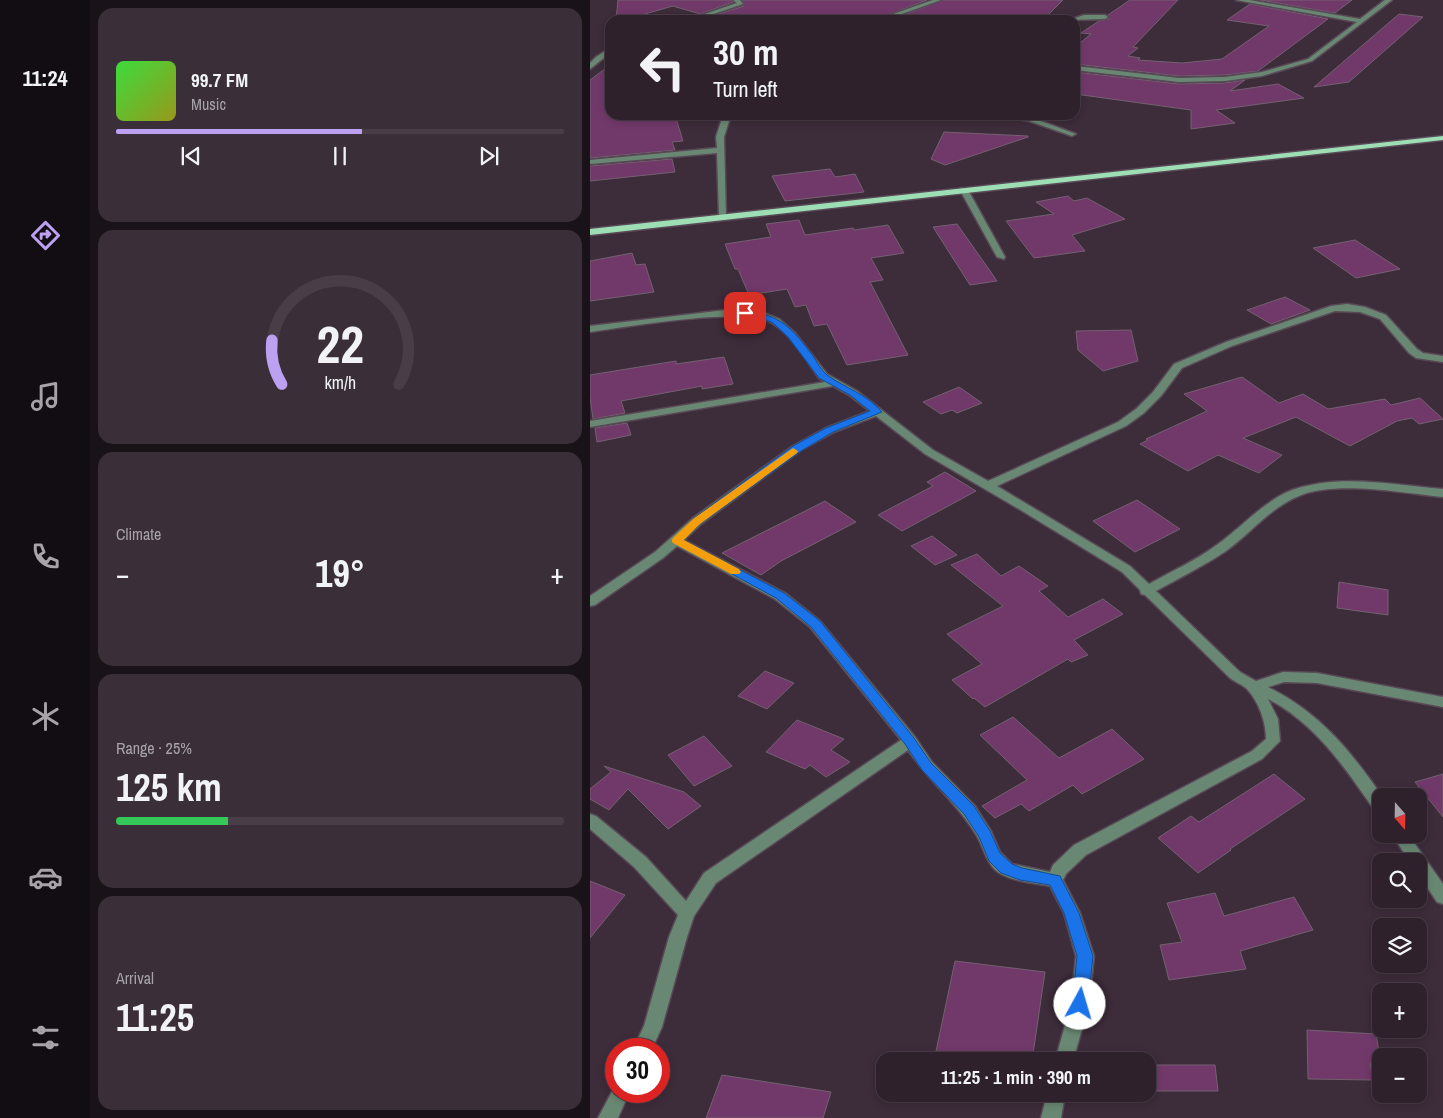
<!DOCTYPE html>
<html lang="en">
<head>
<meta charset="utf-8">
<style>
  :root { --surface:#2e212c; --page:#3a2e38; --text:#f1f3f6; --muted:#a7a3a9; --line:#493e48; --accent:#bca0f2 }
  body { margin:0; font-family:"Archivo Narrow",sans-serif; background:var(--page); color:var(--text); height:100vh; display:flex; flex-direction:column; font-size:19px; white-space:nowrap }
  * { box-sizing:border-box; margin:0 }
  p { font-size:16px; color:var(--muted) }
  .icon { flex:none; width:28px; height:28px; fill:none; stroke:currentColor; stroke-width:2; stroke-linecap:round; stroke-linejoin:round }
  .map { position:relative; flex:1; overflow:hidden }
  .details { display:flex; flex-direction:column; gap:8px; padding:8px; background:#191218; width:500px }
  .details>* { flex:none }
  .top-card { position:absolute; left:15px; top:15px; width:475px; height:105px; border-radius:15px; box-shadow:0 2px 8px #0003,0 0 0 1px var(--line); background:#2e212c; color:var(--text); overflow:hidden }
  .needle { width:32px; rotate:160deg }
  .buttons { position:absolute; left:782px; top:788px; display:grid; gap:10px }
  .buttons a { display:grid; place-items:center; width:55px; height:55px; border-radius:10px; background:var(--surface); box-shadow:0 2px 8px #0003,0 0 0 1px var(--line); font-size:25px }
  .speed { position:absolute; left:15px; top:1038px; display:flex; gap:10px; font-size:25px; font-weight:700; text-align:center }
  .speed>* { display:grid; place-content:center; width:65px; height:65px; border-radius:50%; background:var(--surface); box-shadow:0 2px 8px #0003,0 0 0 1px var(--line); line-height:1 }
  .speed .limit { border:8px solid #d22; background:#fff; color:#111 }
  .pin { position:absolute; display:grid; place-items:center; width:42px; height:42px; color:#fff; margin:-21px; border-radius:10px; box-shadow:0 2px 8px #0006 }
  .me { position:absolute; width:55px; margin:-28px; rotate:6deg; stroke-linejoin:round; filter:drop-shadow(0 0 4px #0008) }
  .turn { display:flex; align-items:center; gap:18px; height:105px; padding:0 25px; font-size:22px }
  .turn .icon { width:65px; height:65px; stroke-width:2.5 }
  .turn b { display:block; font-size:35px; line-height:42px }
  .big { font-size:38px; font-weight:700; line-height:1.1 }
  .details .tile { flex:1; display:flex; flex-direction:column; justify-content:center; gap:8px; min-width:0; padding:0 18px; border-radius:15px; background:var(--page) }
  .details .dial { align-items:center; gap:0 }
  .dial svg { height:130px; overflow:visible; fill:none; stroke:var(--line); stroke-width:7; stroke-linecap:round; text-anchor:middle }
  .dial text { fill:var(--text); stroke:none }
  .song { display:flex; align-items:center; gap:15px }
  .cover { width:60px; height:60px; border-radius:8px; background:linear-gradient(135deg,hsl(120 70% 55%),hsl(60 70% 35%)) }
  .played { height:5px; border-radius:2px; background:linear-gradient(90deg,var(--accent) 55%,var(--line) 55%) }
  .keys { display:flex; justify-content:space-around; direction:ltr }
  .heat { display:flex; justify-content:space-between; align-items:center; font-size:28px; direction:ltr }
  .charge { height:8px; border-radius:4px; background:linear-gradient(90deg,#34c759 25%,var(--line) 0) }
  .trip { position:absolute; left:286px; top:1052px; width:280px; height:50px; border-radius:15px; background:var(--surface); box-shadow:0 2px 8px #0003,0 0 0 1px var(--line); font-weight:700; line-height:50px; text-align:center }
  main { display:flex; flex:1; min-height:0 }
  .tab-bar { display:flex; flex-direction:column; width:90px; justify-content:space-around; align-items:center; background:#120d12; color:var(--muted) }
  .tab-bar .icon { width:35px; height:35px }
  .tab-bar .on { color:var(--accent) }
  .tab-bar b { font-size:22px; color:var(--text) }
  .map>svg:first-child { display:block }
</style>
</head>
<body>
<main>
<nav class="tab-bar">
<b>11:24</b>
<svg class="icon on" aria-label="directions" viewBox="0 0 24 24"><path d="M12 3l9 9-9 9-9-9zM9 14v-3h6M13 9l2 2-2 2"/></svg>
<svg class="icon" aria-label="music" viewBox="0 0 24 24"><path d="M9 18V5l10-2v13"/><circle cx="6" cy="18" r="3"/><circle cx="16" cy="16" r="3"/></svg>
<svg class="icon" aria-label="phone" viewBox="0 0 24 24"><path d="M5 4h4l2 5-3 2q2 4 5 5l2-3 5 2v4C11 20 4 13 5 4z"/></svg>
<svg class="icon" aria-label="climate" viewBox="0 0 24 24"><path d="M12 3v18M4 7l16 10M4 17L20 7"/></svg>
<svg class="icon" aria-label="car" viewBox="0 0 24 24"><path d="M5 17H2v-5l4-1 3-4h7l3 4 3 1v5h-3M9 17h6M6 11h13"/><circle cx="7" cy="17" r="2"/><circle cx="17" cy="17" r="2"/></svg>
<svg class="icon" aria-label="filters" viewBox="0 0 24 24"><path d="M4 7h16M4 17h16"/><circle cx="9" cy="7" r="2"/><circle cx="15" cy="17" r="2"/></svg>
</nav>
<section class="details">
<div class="tile">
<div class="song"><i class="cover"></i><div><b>99.7 FM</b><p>Music</p></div></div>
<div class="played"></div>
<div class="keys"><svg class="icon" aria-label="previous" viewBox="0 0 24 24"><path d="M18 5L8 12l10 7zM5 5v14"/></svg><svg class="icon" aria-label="pause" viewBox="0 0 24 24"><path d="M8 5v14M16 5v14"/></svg><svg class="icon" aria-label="next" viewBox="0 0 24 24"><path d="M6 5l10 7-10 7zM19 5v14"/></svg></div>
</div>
<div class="tile dial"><svg viewBox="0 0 100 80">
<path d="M14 69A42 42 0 1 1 86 69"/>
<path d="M14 69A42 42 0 0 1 8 42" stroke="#bca0f2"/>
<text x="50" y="56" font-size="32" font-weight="700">22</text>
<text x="50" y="72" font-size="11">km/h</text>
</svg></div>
<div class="tile"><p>Climate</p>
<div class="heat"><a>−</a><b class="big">19°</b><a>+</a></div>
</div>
<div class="tile"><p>Range · 25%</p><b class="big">125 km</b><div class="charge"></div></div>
<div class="tile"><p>Arrival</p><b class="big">11:25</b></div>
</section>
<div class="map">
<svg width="853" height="1118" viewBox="0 0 853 1118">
  <rect width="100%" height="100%" fill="#3d2c3a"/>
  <!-- building -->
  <g fill="#71396a" stroke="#736170">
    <polygon points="28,0 141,0 143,2 110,14 83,6 34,20 26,20"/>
    <polygon points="152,0 337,0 284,20 136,20 122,16 154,6"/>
    <polygon points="353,0 473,0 453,20 301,20"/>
    <polygon points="540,0 588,0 543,47 548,48 538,56 550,58 548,60 592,63 632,59 679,26 637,20 660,4 738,19 668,71 635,75 589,76 485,64 485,47 501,34 491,33 509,21 519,19 518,15"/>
    <polygon points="670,0 762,0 745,13"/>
    <polygon points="809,14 833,17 759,82 724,87"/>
    <polygon points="20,65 20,115 85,115 93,141 82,142 85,150 0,158 0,80"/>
    <polygon points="485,72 589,84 635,83 655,80 640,91 688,84 714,98 626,110 645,123 601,129 601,110 485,94"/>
    <polygon points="354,132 438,136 438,137 355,165 341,159"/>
    <polygon points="82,159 85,172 0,181 0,166"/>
    <polygon points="240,169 245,177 265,174 274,192 195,201 182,176"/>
    <polygon points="478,196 484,201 497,198 535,219 482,235 495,251 444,258 416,221 464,214 446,202"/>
    <polygon points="209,220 215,235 263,228 264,230 298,225 314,253 281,258 293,280 280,282 318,355 257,365 237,324 224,326 216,305 205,307 197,289 159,295 148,269 145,269 135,244 181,237 176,224"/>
    <polygon points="367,224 398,268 407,281 380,285 343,227"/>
    <polygon points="765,240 810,269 766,278 723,248"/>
    <polygon points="42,253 46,265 55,264 64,292 0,301 0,261"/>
    <polygon points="695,297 720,310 681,324 657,310"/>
    <polygon points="541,330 548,361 513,371 488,350 486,331"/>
    <polygon points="134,357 143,384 112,389 112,386 31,401 35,413 3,419 0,397 0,375 86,361 86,364"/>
    <polygon points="652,377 689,403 713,394 738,409 795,399 801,405 830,398 853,419 829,424 822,418 807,421 760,446 706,417 653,438 692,455 669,473 628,455 598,471 550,444 558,440 556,439 617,411 594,394"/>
    <polygon points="369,387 392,403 367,413 362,410 351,414 333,402"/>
    <polygon points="37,423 41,435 7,442 5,428"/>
    <polygon points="355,472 386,491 312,531 288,515 343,486 337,482"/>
    <polygon points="547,500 590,529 545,552 503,521"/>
    <polygon points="235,501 266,522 191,561 171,575 132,553"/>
    <polygon points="342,536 367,555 345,565 321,546"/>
    <polygon points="387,554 411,576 429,566 458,586 449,591 478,617 513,599 533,614 484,640 498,655 481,662 478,659 395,707 384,698 383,699 362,680 392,664 357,634 413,606 361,565"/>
    <polygon points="749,582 798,590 798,615 747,608"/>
    <polygon points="175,671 204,683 177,709 148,696"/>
    <polygon points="423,717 469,758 522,729 554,759 492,794 483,785 439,811 431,804 405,818 392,806 437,780 390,735"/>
    <polygon points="207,720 254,739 241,750 260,762 236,777 220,765 215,769 176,752"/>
    <polygon points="114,736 142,766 104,786 78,755"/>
    <polygon points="14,766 94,792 111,806 78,829 38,789 19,810 0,799 0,789 21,772"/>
    <polygon points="684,774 715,799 640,849 641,850 608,873 568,838 601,816 609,822"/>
    <polygon points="853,774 853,817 825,782"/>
    <polygon points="0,881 35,895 0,938"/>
    <polygon points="625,893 634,916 704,897 723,930 650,951 656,969 579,980 570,945 592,942 577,903"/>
    <polygon points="365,961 455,972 442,1061 344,1061"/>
    <polygon points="717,1030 786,1034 791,1064 780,1063 783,1080 718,1079"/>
    <polygon points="560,1065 625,1065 628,1091 562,1091"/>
    <polygon points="132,1075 241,1092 233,1118 116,1118"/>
  </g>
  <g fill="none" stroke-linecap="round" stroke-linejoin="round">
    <defs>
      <g id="minor">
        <polygon points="143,0 150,0 153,4 106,20 97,20 147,3"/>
        <polygon points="343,0 351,0 295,20 286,20"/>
        <polygon points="646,0 659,0 770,19 795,0 802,0 722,61 672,76 635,81 589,82 485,70 485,66 589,78 635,77 672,72 718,59 767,22"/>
        <polygon points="494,15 515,15 518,17 515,19 479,20"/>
        <polygon points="20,48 20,53 0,69 0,63 6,57"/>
        <polygon points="133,115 141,115 134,137 136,218 129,216 127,153 0,164 0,160 127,148 126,137"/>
        <polygon points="405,115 440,117 486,134 482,136 439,121"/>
        <polygon points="371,188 378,190 415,257 414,259 407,257 370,190"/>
        <path d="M757 304 775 307 796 315 827 349 833 353 853 356V362L826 358 819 353 790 319 770 312 745 311 642 346 592 368 571 396 554 413 536 426 407 486 540 566 559 584C582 571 607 560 628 544 652 527 674 501 702 490 749 473 805 485 853 489V497C813 493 745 480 709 496 681 507 660 534 636 551 614 566 589 578 566 591L650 672 666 681 693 672 727 673 853 697V707L727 683 694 682 678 687C730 713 759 749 792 796L791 813 785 811C756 769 725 723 678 699L688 719 690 741 672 759 496 855 476 874 473 880 490 913 504 956 499 1004 483 1061H465L481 1004 486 956 474 913 460 886C444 883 426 882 411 874 396 866 394 846 385 833 366 802 338 780 318 750L126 883 104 916 97 937 72 1027 62 1049H43L54 1026 79 937 88 915 44 867 0 829V814L6 816 56 857 96 901 114 873 311 740 220 627 185 599 87 546 73 558 5 605 0 606V596L65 552 103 518 203 446 236 428 280 411 259 395 243 386 0 427V421L235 382 229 378C216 360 202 335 182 323 154 306 37 327 0 332V326L136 310 174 313 189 319 205 333 237 374 267 391 343 450 398 481 528 422 546 409 563 392 584 364 636 342 741 306ZM286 416 335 454 429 509 532 572 550 590 551 594 555 595 640 678C645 682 653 685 657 689 669 702 676 722 676 739L662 751 484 845 463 865 460 872 422 864 410 852 401 831 385 806 342 762 325 737 230 621 195 593 94 540 111 524 211 450 244 432Z"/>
        <polygon points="802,834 818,834 853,884 853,904 847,902 829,875 829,861 819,861"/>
        <polygon points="26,1084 26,1091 40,1091 28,1118 8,1118"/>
        <polygon points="457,1094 475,1094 471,1118 451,1118"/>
      </g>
      <polygon id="major" points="853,136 853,140 0,235 0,229"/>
    </defs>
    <!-- minor casing -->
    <use href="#minor" stroke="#594956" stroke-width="3"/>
    <!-- major casing -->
    <use href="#major" stroke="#594956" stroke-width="3"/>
    <!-- minor -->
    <use href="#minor" fill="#698874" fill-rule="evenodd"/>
    <!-- major -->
    <use href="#major" fill="#9ddeb4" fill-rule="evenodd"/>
  </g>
  <!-- route -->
  <path fill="#1a73e8" stroke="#114b97" d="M155 310C192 316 201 327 223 356 227 362 231 370 237 375 255 388 277 394 292 412L243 432 211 451 110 524 94 540 194 593 230 621 324 738 341 763 384 806 400 831 410 853 422 864 432 868 470 876 489 913 503 956 498 1004 496 1009 490 1011 484 1009 482 1004 487 956 474 913 460 885 430 880 411 873 399 861 389 837 374 814 332 770 315 744 221 627 186 598 81 541 103 519 203 446 236 428 280 411 260 395 229 378 198 337 183 323 169 317 152 314 150 313Z"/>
  <!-- slow -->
  <polygon fill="#f59e0b" points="203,448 208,451 207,453 110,524 94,540 149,569 151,572 149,574 141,574 83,543 81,541 83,538 103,519"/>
</svg>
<div class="buttons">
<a><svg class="needle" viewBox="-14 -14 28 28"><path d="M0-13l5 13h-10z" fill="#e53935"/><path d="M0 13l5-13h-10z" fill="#a7a3a9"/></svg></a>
<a><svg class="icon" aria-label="search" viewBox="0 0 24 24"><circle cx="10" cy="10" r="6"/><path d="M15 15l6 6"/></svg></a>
<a><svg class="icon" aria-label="layers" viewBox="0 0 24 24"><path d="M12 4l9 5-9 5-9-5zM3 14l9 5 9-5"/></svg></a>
<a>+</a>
<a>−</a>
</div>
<div class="speed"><div class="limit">30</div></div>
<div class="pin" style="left:155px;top:313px;background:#d93025"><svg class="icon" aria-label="arrive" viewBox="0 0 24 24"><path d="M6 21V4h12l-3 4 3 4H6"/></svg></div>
<svg class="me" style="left:490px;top:1004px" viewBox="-20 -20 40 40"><circle r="19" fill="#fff"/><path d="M0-13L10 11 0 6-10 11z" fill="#1a73e8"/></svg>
<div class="trip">11:25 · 1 min · 390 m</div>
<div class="top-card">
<div class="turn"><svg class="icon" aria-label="left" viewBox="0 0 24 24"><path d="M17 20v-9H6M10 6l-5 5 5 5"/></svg><div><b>30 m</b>Turn left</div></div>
</div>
</div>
</main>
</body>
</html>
